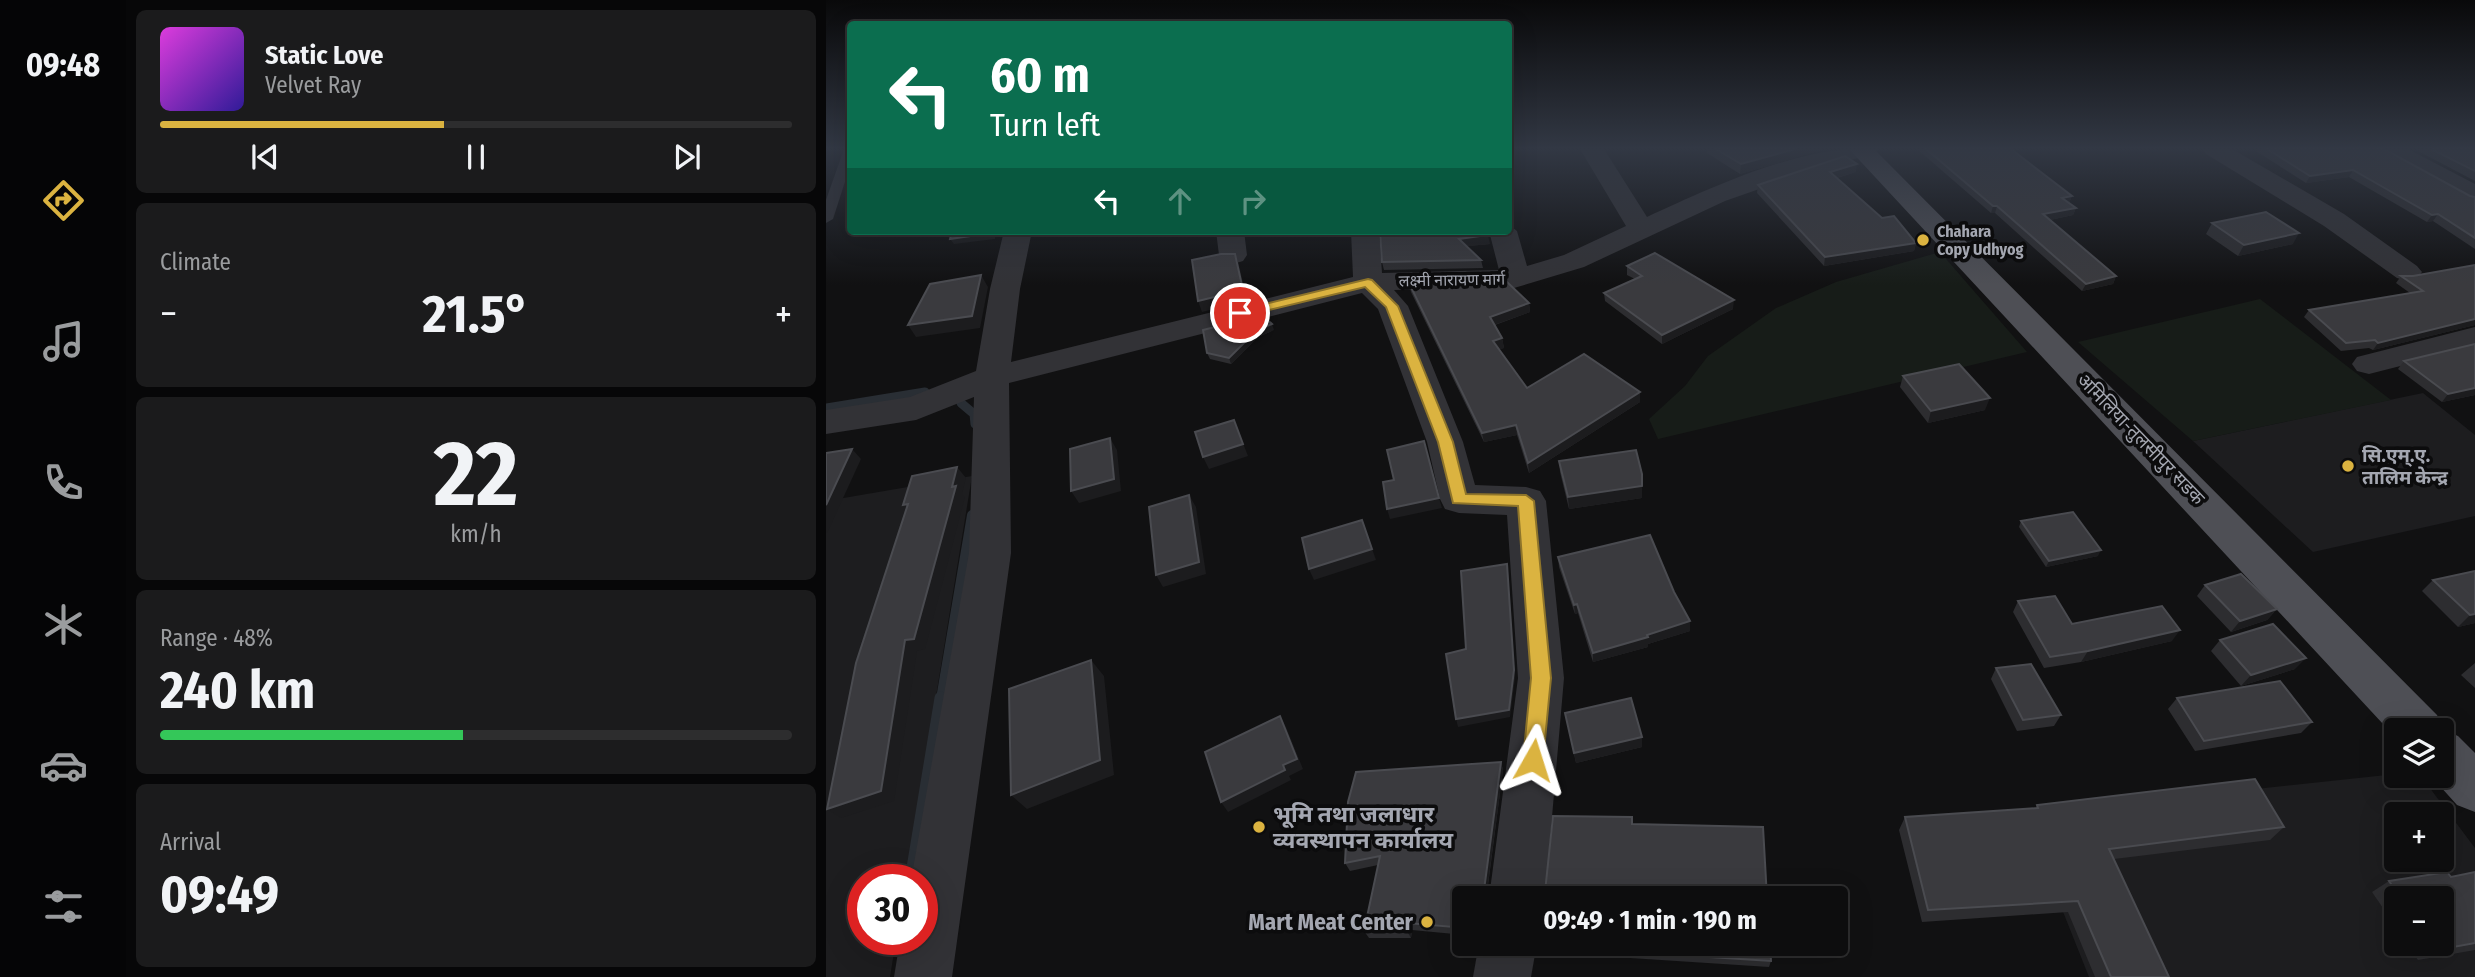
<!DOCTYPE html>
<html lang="en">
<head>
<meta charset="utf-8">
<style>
  :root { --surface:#0d0d0e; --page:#1b1b1c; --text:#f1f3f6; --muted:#9a9c9e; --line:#2d2d2e; --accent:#dbb340 }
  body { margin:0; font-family:"Fira Sans Condensed","Noto Sans Devanagari",sans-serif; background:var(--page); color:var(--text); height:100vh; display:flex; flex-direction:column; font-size:26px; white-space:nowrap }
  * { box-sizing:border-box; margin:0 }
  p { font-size:23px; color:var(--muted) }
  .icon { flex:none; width:38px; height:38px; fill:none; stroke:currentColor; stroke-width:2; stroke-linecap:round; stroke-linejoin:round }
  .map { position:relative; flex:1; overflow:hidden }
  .details { display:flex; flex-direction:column; gap:10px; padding:10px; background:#070708; width:700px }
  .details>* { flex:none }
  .top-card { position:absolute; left:21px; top:21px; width:665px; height:214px; border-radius:7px; box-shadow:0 7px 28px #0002,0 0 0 2px var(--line); background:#0b6e4f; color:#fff; overflow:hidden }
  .tools { position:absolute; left:1558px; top:718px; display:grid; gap:14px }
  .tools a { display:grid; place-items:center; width:70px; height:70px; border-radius:7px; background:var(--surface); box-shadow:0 7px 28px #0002,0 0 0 2px var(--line); font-size:35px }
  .speed { position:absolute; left:21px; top:864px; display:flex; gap:14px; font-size:35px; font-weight:700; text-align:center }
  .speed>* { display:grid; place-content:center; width:91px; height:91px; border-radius:50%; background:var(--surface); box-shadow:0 7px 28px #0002,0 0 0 2px var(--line); line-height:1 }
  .speed .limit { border:10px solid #d22; background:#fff; color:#111 }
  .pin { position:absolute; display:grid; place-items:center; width:60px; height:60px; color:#fff; margin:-30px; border:4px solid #fff; border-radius:50%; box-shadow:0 2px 7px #0007 }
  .me { position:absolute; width:77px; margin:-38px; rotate:6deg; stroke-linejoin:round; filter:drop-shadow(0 0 5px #0008) }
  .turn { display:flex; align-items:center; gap:24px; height:147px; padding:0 28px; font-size:32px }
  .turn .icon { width:91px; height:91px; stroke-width:2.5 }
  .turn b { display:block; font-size:49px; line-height:60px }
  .lanes { display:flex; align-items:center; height:66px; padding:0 28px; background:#0003; justify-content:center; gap:35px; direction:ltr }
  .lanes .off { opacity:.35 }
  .big { font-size:52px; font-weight:700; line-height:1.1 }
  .details .tile { flex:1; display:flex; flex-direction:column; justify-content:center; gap:10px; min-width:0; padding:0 24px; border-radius:10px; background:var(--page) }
  .details .dial { align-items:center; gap:0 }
  .dial b { font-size:91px; line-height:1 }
  .song { display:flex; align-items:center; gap:21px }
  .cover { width:84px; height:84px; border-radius:10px; background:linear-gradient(135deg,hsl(300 70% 55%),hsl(250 70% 35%)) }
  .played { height:7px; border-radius:4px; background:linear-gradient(90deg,var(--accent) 45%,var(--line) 45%) }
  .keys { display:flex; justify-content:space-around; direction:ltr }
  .heat { display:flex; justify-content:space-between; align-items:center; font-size:38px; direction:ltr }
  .charge { height:10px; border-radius:5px; background:linear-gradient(90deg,#34c759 48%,var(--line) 0) }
  .trip { position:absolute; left:626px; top:886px; width:396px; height:70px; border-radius:7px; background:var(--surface); box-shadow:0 7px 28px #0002,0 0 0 2px var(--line); font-weight:700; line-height:70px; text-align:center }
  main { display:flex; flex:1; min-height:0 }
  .dock { display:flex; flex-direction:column; width:126px; justify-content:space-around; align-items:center; background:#050506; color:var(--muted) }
  .dock .icon { width:49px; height:49px }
  .dock .current { color:var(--accent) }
  .dock b { font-size:32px; color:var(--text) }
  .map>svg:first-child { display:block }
</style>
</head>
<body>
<main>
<nav class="dock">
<b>09:48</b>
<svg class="icon current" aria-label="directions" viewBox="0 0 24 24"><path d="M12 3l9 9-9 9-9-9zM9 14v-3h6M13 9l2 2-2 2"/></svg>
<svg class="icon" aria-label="music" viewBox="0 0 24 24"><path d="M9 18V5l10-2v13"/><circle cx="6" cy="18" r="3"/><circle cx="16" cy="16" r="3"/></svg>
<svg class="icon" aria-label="phone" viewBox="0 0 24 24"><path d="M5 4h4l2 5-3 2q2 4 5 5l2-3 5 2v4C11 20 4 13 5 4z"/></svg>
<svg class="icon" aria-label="climate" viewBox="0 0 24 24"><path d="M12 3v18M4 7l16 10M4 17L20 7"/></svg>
<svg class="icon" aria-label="car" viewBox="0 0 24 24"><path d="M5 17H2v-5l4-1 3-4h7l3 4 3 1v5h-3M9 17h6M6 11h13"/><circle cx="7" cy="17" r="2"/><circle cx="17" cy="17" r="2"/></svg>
<svg class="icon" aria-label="filters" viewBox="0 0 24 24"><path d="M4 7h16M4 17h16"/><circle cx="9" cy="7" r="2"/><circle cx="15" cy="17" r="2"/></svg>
</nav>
<section class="details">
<div class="tile">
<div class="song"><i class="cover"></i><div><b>Static Love</b><p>Velvet Ray</p></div></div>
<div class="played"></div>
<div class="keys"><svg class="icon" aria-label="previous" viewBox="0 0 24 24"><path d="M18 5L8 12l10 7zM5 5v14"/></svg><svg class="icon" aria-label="pause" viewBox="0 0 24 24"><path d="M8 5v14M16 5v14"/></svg><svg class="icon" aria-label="next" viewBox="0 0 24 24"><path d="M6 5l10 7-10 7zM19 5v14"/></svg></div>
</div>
<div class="tile"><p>Climate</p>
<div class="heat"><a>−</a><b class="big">21.5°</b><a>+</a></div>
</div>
<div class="tile dial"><b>22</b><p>km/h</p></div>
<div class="tile"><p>Range · 48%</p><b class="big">240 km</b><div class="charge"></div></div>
<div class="tile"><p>Arrival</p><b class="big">09:49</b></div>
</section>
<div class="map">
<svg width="1649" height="977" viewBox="0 0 1649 977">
  <rect width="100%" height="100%" fill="#111112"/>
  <!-- built -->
  <g fill="#1d1d1f" fill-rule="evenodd">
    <polygon points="1597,393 1649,435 1649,516 1487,552 1367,441"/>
    <polygon points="146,476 80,880 37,880 37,940 70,940 64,977 0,977 0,501"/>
    <path d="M1570 774 1594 775 1649 848V977H1263L1198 814ZM1570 814H1615V859H1570ZM1570 898H1615V943H1570Z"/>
  </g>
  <!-- green -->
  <g fill="#171c18">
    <polygon points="1114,252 1201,352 832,439 823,419 859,386 882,356 950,308 1010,282"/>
    <polygon points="1434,299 1565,400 1367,441 1252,342"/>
  </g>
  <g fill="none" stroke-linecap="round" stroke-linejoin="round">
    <!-- stream-far2 -->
    <g stroke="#292e34" stroke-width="9">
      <polyline points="135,403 148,414 149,424"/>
      <polyline points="0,408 99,392"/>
    </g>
    <!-- stream-far1 -->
    <polyline stroke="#292e34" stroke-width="10" points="115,699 146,515"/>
    <!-- stream -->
    <polyline stroke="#292e34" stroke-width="13" points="85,880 115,698"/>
    <!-- service -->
    <polygon fill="#323236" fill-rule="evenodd" points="18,149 24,149 24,166 7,219 0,223 0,200"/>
    <!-- minor -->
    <g fill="#323236" fill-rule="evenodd">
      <path d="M754 149H778L821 217C886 187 982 142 1053 149L1050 154 1002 165 899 201 758 267 688 288 568 290 582 306 637 442 649 485 700 487 714 491 720 501 738 678 719 898H663L692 678 681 515 633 513 619 509 614 499 601 442 552 309 536 293 183 383 185 553 126 977H68L74 940H96V880H85L143 553 148 397 90 420 0 434V410L84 397 150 371 164 289 178 231H206L194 289 185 362 527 277 525 231H553L556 273 673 270 663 231H682V224L691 231 701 266 738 255 800 226Z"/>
      <polygon points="1377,149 1406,149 1518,214 1591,266 1596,272 1591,278 1581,281 1571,278 1498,226 1380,154"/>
      <polygon points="1553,149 1582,149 1649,184 1649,203 1640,201 1556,154"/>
      <polygon points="390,231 418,231 421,255 417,261 407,264 397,261 393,255"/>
      <polygon points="1649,327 1649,347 1543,374 1531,371 1526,364 1531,357"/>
      <polygon points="653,943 711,943 705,977 647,977"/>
    </g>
    <!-- primary -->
    <polygon fill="#4e4f55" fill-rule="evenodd" points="1023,149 1048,149 1611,715 1618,730 1632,736 1649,753 1649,812 1631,805 1604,775 1615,775 1615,730 1570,730 1570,738"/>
  </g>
  <!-- wall -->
  <g fill="#2d2d30">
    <polygon points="881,149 995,149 995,150 914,174 881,153"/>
    <polygon points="1091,149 1185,149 1246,196 1243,203 1250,208 1247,215 1224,220 1290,276 1287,284 1256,291 1169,213 1165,213"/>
    <polygon points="1432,149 1558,149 1644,196 1649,197 1649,249 1607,221 1601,222 1523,177 1480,183 1430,151"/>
    <polygon points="1593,149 1649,149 1649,181 1592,151"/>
    <polygon points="1030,172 1011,178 1056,218 1090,243 1088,251 998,266 931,193 932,185"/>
    <polygon points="1386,223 1467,244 1412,256 1380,234"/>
    <polygon points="554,231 664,244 641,246 655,260 657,268 558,270 556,262"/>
    <polygon points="1649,265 1649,325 1547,350 1543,348 1515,351 1478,317 1483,310 1584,293 1570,283 1575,276 1587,276"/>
    <polygon points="801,266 907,309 836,344 779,301 778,293 809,279 801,275"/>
    <polygon points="583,283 703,303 704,312 669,325 676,338 678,348 673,349 701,388 814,392 814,402 703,473 691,435 658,442 585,292"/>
    <polygon points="448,330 432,337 405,364 384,359 381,353"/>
    <polygon points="1649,344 1649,395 1616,402 1572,369 1578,361"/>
    <polygon points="1077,376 1159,410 1102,423 1074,387"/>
    <polygon points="733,461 816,474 816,498 743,509 734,472"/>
    <polygon points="1195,521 1272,556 1220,567 1193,527"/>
    <polygon points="732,557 848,592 864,621 864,631 822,644 822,647 767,662 752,613 749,614 733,567"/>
    <polygon points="1649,571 1649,623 1632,627 1596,591 1607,580"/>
    <polygon points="1379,585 1451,609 1441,620 1405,632 1371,596"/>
    <polygon points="1192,601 1246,624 1346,641 1255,662 1218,668 1187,612"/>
    <polygon points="1394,640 1469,669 1415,686 1385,651"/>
    <polygon points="1649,663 1649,688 1635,675"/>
    <polygon points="1170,668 1235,715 1228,726 1191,731 1165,679"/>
    <polygon points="1351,698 1486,722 1475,733 1369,751 1342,709"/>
    <polygon points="739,713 816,737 816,747 750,763"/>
    <polygon points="675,762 677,770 661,893 719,892 806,824 941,898 639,898 639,935 586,930 585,938 543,938 538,931 552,865 524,871 519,863"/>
    <polygon points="1211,805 1458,827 1444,840 1288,859 1343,977 1269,977 1242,912 1096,922 1073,830 1079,817 1210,808"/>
    <polygon points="1649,872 1649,950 1592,960 1580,943 1615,943 1615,898 1570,898 1570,927 1546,892 1563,881 1625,877"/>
    <polygon points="710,946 945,961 943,967 712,952"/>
  </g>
  <!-- shaded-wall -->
  <g fill="#1c1c1e">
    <polygon points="969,149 995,149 995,150 914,174 915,164"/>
    <polygon points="1031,164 1030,172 1003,180 1004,172"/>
    <polygon points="1527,170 1523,177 1480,183 1484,176"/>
    <polygon points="1246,196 1243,203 1236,198"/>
    <polygon points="1167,206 1171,206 1169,213 1165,213"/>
    <polygon points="1250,208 1247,215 1215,222 1217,214"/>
    <polygon points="1612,214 1607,221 1601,222 1606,215"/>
    <polygon points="166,231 170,231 169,239 128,244 124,239"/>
    <polygon points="251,231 287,231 253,236"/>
    <polygon points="1473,233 1467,244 1412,256 1418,245"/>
    <polygon points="662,235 664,244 634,247 633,239"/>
    <polygon points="1090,243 1088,251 998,266 999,257"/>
    <polygon points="409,254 413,265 421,301 376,312 372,301"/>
    <polygon points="155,275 162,287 154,328 90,337 82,325"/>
    <polygon points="1290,276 1287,284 1256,291 1260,284"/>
    <polygon points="908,300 907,309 836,344 836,335"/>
    <polygon points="703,303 704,312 665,326 664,317"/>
    <polygon points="1649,319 1649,325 1547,350 1552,343"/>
    <polygon points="446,324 448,330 432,337 405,364 403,358 430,331"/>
    <polygon points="676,338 678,348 669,351 667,341"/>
    <polygon points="1649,388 1649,395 1616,402 1622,394"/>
    <polygon points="814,392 814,402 703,473 702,463"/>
    <polygon points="1164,398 1159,410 1102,423 1105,411"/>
    <polygon points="408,420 422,456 383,469 377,457"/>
    <polygon points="690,425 691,435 658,442 656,433"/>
    <polygon points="284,438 291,450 295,491 253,503 245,491"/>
    <polygon points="26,449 35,459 1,533 0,533 0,505"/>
    <polygon points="131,467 140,478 136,494 139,497 99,649 91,651 68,801 15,818 1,809 79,640 126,487"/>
    <polygon points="816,486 816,498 743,509 742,497"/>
    <polygon points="363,495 370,507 380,574 337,587 330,575"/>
    <polygon points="613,498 616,508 564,519 561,509"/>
    <polygon points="536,520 550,560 488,580 483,569"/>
    <polygon points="1275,550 1272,556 1220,567 1223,561"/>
    <polygon points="681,564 689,678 684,717 632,727 630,719"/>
    <polygon points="751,604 752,613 749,614 748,605"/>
    <polygon points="1451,609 1441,620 1405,632 1414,621"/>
    <polygon points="1649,614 1649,623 1632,627 1644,615"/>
    <polygon points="864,621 864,631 822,644 822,647 767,662 767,653"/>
    <polygon points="1354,630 1346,641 1255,662 1262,651"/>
    <polygon points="1480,658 1469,669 1415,686 1425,675"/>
    <polygon points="265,660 278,676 288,775 201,809 185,795"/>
    <polygon points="454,716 460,727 477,769 463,776 465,780 402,812 395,802"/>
    <polygon points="816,737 816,747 750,763 748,753"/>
    <polygon points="675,762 677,770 660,898 658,890"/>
    <polygon points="582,923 586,930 585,938 581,931"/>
  </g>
  <!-- building -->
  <g fill="#3a3a3e" stroke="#4a4b50" stroke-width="2">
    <polygon points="890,149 969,149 915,164"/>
    <polygon points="1100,149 1185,149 1246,196 1236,198 1250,208 1217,214 1290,276 1260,284 1171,206 1167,206"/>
    <polygon points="1441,149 1558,149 1644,196 1649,197 1649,238 1612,214 1606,215 1527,170 1484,176"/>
    <polygon points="1605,149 1649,149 1649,171"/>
    <polygon points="1019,156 1031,164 1004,172 1056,218 1068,216 1090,243 999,257 932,185"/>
    <polygon points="1440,212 1473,233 1418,245 1386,223"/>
    <polygon points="126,231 166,231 166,233 124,239"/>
    <polygon points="554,231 662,231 662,235 633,239 655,260 556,262"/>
    <polygon points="829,253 908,300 836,335 778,293 816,276 801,266"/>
    <polygon points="395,254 409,254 417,290 372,301 366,260"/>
    <polygon points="1649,265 1649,319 1552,343 1549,340 1520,343 1483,310 1597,291 1575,276 1587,276"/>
    <polygon points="155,275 146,316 82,325 104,284"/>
    <polygon points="680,281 703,303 664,317 676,338 667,341 701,388 758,354 814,392 702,463 690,425 656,433 583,283"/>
    <polygon points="436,315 446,324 430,331 403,358 381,353 377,330"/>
    <polygon points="1649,344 1649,388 1622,394 1578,361"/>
    <polygon points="1133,364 1164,398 1105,411 1077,376"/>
    <polygon points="408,420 417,444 377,457 369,432"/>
    <polygon points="284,438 288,479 245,491 244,449"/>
    <polygon points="598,441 613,498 561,509 557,482 568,480 561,450"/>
    <polygon points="26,449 0,505 0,453"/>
    <polygon points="810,450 816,474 816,486 742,497 733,461"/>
    <polygon points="131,467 126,487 130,486 88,639 79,640 55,791 1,809 30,663 82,504 77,505 86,476"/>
    <polygon points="363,495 373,562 330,575 323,507"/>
    <polygon points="1247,512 1275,550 1223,561 1195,521"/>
    <polygon points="536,520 546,549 483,569 476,538"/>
    <polygon points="824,535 848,592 864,621 821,635 822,637 767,653 751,604 748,605 732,557"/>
    <polygon points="681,564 688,670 683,710 630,719 620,654 640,649 635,571"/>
    <polygon points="1649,571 1649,614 1644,615 1607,580"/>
    <polygon points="1415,574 1451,609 1414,621 1379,585"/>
    <polygon points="1229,596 1246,624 1336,606 1354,630 1262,651 1224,657 1192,601"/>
    <polygon points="1447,624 1480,658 1425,675 1394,640"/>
    <polygon points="265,660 274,760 185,795 183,689"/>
    <polygon points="1205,664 1235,715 1197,720 1170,668"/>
    <polygon points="1454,681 1486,722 1378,741 1351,698"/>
    <polygon points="805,698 816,737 748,753 739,713"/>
    <polygon points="454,716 471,759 457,765 459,770 395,802 379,752"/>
    <polygon points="675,762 658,890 660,893 719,892 727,816 806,817 806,824 937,827 941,898 639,898 639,928 582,923 581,931 538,931 554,856 519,863 522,802 530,772"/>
    <polygon points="1429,779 1458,827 1283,849 1343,977 1285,977 1252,901 1102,910 1079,817 1212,808 1211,805"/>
    <polygon points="1621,872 1625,877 1649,872 1649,943 1611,950 1606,943 1615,943 1615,898 1575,898 1563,881"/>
    <polygon points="710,943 944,943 945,961 710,946"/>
  </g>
  <!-- sky -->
  <linearGradient id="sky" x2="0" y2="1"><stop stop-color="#09090a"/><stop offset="0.52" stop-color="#323844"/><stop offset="1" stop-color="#323844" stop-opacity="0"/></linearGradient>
  <rect width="1649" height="285" fill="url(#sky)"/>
  <!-- route -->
  <polygon fill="#dbb340" stroke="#8e742a" stroke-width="2" points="542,279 546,280 572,306 627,442 640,494 700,495 708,501 725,678 717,760 714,767 707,770 700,767 697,760 705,678 692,506 627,503 612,442 560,307 539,287 414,317 408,313 410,311"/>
  <!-- markers -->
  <g fill="#dbb340" stroke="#0c0c0d" stroke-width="2.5">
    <circle cx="1097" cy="240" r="7"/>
    <circle cx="1522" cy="466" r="7"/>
    <circle cx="433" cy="827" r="7"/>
    <circle cx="601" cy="922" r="7"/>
  </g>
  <g text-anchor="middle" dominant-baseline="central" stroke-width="7" stroke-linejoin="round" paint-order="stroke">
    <!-- far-poi labels -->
    <g font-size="16" font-weight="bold" fill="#a4a7b1" stroke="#0c0c0d" text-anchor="start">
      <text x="1111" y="231">Chahara<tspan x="1111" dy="18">Copy Udhyog</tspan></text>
    </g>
    <!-- far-street labels -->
    <g font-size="16" fill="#a4a7b1" stroke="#0c0c0d">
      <text transform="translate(626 280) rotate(-1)">लक्ष्मी नारायण मार्ग</text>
    </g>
    <!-- street labels -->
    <g font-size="19" fill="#a4a7b1" stroke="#0c0c0d">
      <text transform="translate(1315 439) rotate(46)">अमिलिया-तुलसीपुर सडक</text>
    </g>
    <!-- poi labels -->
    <g font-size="19" font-weight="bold" fill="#a4a7b1" stroke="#0c0c0d" text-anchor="start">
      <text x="1536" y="455">सि.एम्.ए.<tspan x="1536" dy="22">तालिम केन्द्र</tspan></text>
    </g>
    <!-- near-poi labels -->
    <g font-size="23" font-weight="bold" fill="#a4a7b1" stroke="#0c0c0d" text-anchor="start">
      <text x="447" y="814">भूमि तथा जलाधार<tspan x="447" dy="26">व्यवस्थापन कार्यालय</tspan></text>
      <text x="587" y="922" text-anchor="end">Mart Meat Center</text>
    </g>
  </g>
</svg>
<div class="tools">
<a><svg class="icon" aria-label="layers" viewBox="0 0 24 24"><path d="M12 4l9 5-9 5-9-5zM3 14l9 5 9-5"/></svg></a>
<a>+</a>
<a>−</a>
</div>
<div class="speed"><div class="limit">30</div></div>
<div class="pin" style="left:414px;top:313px;background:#d93025"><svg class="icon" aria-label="arrive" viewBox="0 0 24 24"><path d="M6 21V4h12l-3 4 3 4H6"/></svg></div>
<svg class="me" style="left:707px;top:760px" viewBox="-20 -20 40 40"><path d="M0-17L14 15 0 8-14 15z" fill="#dbb340" stroke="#fff" stroke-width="4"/></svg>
<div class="trip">09:49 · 1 min · 190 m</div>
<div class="top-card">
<div class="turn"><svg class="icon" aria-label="left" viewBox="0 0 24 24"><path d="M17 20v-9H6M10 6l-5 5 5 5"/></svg><div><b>60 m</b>Turn left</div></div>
<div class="lanes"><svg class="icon" aria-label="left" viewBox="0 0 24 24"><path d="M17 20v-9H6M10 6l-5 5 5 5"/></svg><svg class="icon off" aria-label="ahead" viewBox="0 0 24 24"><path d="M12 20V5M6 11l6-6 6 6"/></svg><svg class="icon off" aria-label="right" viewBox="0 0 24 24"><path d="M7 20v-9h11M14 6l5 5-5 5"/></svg></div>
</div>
</div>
</main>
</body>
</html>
